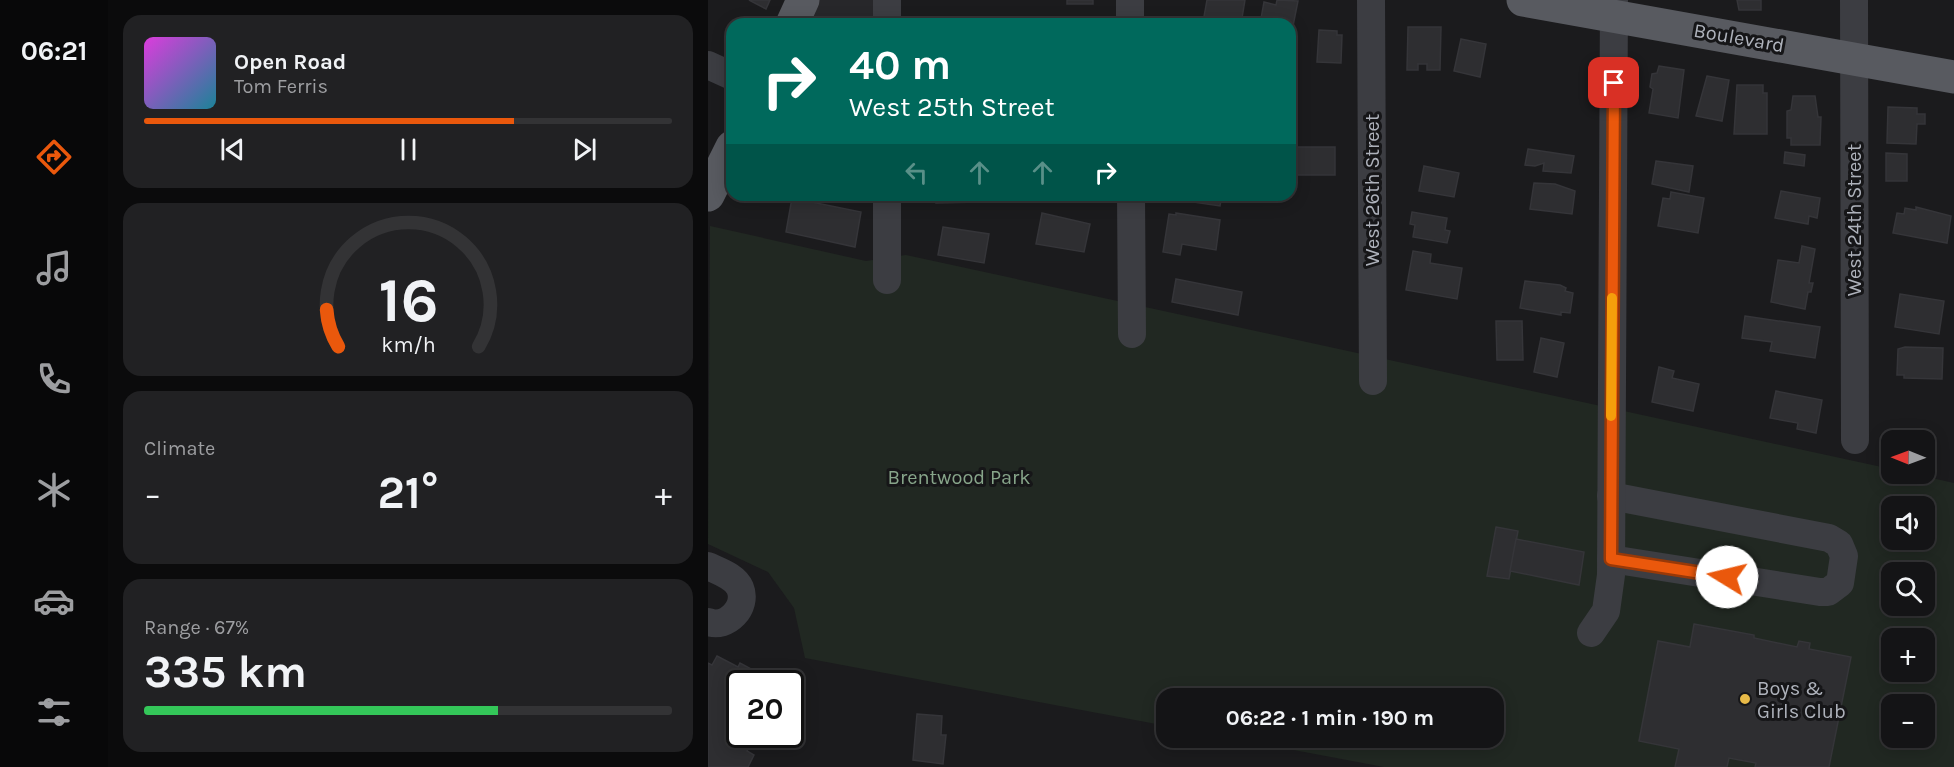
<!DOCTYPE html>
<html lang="en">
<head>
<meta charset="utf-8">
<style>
  :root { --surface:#141416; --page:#212123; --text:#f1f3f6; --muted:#9d9ea1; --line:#333335; --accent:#ea580c }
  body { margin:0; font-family:Karla,sans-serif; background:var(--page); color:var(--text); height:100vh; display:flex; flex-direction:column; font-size:22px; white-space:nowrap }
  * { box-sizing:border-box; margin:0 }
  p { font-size:20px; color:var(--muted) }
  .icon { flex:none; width:33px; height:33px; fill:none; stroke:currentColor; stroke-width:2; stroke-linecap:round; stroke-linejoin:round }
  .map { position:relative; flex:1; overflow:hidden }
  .sheet { display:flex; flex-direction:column; gap:15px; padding:15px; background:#0b0b0c; width:600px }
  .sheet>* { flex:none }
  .banner { position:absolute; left:18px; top:18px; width:570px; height:183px; border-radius:18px; box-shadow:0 3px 15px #0003,0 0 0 2px var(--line); background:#00695c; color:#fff; overflow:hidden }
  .needle { width:39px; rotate:271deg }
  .buttons { position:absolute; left:1173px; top:430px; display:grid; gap:12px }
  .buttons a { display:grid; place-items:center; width:54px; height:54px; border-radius:12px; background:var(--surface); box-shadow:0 3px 15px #0003,0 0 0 2px var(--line); font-size:30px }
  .speed { position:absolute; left:18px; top:670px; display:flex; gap:12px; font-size:30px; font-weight:700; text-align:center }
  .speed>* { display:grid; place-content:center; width:78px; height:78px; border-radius:50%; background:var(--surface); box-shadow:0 3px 15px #0003,0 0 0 2px var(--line); line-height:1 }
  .speed .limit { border:3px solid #111; border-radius:9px; background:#fff; color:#111 }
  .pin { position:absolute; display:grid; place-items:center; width:51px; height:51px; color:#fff; margin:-26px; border-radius:12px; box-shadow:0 3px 9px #0006 }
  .me { position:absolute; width:66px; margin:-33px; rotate:279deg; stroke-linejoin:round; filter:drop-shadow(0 0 4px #0008) }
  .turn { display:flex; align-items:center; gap:21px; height:126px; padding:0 24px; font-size:27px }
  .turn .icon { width:78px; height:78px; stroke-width:2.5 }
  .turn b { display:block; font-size:42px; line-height:51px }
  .lanes { display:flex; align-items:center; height:57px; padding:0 24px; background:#0003; justify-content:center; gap:30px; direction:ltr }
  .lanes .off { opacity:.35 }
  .big { font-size:45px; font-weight:700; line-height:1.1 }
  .sheet .card { flex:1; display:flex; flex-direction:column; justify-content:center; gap:9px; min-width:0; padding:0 21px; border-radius:18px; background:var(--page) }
  .sheet .dial { align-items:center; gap:0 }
  .dial svg { height:156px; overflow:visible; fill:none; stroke:var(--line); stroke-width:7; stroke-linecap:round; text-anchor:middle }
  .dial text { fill:var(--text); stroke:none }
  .song { display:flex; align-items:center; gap:18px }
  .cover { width:72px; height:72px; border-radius:9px; background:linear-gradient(135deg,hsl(300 70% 55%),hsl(190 70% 35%)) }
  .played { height:6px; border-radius:3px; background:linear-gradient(90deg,var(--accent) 70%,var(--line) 70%) }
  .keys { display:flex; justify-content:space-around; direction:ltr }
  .heat { display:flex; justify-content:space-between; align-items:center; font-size:33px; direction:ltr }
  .charge { height:9px; border-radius:4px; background:linear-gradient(90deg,#34c759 67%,var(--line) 0) }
  .trip { position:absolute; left:448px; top:688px; width:348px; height:60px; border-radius:18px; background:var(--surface); box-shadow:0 3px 15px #0003,0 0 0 2px var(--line); font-weight:700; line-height:60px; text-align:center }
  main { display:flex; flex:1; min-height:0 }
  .dock { display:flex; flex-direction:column; width:108px; justify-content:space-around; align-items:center; background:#080809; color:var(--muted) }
  .dock .icon { width:42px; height:42px }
  .dock .on { color:var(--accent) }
  .dock b { font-size:27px; color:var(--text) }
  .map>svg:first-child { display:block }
</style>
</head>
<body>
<main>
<nav class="dock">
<b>06:21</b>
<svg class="icon on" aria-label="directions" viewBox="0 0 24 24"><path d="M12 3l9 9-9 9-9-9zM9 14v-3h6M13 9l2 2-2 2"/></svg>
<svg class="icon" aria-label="music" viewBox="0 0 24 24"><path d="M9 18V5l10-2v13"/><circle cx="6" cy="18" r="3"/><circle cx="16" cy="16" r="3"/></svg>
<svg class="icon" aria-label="phone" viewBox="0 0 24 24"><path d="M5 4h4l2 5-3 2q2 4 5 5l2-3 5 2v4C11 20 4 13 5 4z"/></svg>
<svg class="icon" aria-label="climate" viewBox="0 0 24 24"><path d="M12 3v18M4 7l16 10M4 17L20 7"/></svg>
<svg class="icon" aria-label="car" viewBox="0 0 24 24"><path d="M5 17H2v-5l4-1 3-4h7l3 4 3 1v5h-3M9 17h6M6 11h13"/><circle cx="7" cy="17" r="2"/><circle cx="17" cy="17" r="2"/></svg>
<svg class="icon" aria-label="filters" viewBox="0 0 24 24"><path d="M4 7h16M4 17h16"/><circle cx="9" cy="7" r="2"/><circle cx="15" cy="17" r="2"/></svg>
</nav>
<section class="sheet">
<div class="card">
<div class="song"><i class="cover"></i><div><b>Open Road</b><p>Tom Ferris</p></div></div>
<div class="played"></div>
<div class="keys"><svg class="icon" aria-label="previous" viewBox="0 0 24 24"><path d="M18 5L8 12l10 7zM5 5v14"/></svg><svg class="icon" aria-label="pause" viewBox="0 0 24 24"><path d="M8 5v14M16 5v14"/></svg><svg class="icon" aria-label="next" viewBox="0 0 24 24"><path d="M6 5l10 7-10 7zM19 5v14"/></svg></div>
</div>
<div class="card dial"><svg viewBox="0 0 100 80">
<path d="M14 69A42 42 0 1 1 86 69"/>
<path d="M14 69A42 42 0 0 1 8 50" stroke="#ea580c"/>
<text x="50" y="56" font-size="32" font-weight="700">16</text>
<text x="50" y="72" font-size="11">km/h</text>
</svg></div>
<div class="card"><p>Climate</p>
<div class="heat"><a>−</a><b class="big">21°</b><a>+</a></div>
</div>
<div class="card"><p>Range · 67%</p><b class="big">335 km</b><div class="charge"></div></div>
</section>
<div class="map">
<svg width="1246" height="767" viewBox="0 0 1246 767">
  <rect width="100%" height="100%" fill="#1b1b1d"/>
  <!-- built -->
  <polygon fill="#27272a" points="110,0 169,0 169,24 99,24"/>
  <!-- green -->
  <path fill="#212822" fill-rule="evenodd" d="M2 226 158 261 198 255 1183 469 1184 474H1206L1246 483V767H676L522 738H786V699H459V726L97 658 86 608 60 572 0 544ZM1184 507H1216V540H1184ZM1184 573H1216V606H1184ZM1184 639H1216V672H1184ZM1184 705H1216V738H1184Z"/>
  <!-- building -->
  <g fill="#2e2e31" stroke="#353539" stroke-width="1.5">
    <polygon points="41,0 62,0 58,9"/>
    <rect x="359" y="0" width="26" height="4"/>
    <polygon points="499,0 537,0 533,24 495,22"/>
    <polygon points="569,0 590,1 582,41 582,24 552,24 556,2 568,5"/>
    <polygon points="1029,0 1053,0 1053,10 1031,10"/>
    <polygon points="700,27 733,27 732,70 719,70 719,64 710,64 710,70 699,70"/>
    <polygon points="611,30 629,31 629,35 634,35 633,63 609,62"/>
    <polygon points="753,39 778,44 772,77 746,71"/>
    <polygon points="951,66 976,70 970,118 941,113 945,89 942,87 944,74 949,73"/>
    <polygon points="999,76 1021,80 1014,121 988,116"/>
    <polygon points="1029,85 1055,85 1055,93 1059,93 1059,134 1026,134"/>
    <polygon points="1085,96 1107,96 1110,117 1113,117 1112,145 1083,145 1083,138 1079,138 1079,111 1083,110"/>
    <polygon points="1180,107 1209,108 1209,114 1217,114 1217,124 1209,124 1208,144 1179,143"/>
    <polygon points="585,147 627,147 627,175 582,175"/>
    <polygon points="820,149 866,156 863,173 835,171 836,163 827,166 817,165"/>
    <polygon points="1077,152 1097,155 1096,166 1076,163"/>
    <polygon points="1178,153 1199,154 1199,181 1178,181"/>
    <polygon points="948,161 985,166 981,192 944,184"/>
    <polygon points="716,166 751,173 746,197 711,191"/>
    <polygon points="826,183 847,184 867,191 864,214 822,209"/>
    <polygon points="1073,191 1112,198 1109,218 1101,216 1100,224 1067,218"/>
    <polygon points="963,192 996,198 990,233 950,226 955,198 962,199"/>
    <polygon points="229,195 271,195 271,202 228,203"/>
    <polygon points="465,195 514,195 512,206 464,199"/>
    <polygon points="84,198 153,212 147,247 78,232"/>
    <polygon points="1208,207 1243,216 1239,243 1185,233 1189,213 1196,214 1197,208 1208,210"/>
    <polygon points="704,212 739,218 737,230 742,231 739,243 705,237 707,225 702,224"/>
    <polygon points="334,213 382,224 376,252 328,244"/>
    <polygon points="468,213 512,220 508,250 474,244 472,255 455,252 461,214 468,215"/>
    <polygon points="235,227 281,234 276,263 230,255"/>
    <polygon points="1094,246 1107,249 1101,283 1105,283 1103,292 1100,292 1097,309 1063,302 1070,260 1091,263"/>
    <polygon points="705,251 723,254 722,263 754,268 749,299 698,290"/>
    <polygon points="468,279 534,292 530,315 464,302"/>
    <polygon points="817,281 852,285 858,288 857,291 865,293 862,313 853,312 853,315 812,308"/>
    <polygon points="1192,294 1236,301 1231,334 1187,327"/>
    <polygon points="1037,316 1112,327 1107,358 1062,351 1064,342 1034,338"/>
    <polygon points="788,321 814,321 815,360 789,360"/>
    <polygon points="833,338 856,343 849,377 826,372"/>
    <polygon points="1197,347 1235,348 1234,379 1196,378 1196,375 1189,375 1190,349"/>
    <polygon points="951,367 966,371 964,378 991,384 985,411 944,402"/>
    <polygon points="1068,391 1114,400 1108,433 1089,429 1090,423 1062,418"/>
    <polygon points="788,527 810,531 801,579 779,576"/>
    <polygon points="808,539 876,552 871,585 802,571"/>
    <polygon points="986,624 1046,635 1046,638 1089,647 1091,641 1102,643 1101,649 1143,657 1121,767 1047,767 1048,763 1021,758 1019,767 967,767 971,749 931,741 950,641 982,647"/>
    <polygon points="9,656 30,667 32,663 47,671 41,684 32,684 32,735 55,735 53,738 48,735 39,751 46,755 40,767 0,767 0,663 4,665"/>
    <polygon points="209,714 234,716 233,735 238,735 235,764 205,760"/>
  </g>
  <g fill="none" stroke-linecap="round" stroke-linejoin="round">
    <!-- minor -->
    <g stroke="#3c3d42" stroke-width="28">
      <polyline points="179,0 179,24"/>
      <polyline points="422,0 422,24"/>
      <polyline points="663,0 665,381"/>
      <polyline points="1146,0 1147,440"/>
      <polyline points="0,65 24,76"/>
      <polyline points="179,195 179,280"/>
      <polyline points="423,195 424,334"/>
      <polyline points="903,496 1121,538 1131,544 1136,556 1132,583 1120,592 1112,592 903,559"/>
      <path d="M0 566C10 571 27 576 32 588 40 607 19 629 0 622"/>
      <polyline points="883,633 898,611 903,575 906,0"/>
    </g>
    <!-- major -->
    <g stroke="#585a60" stroke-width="33">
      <polyline points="815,0 1246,77"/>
      <polyline points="84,24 95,0"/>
      <polyline points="0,195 24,147"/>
    </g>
  </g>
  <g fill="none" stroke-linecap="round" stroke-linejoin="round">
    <defs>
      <polyline id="route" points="906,83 903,559 1019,577"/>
    </defs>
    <!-- route casing -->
    <use href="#route" stroke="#983908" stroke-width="15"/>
    <!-- route -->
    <use href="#route" stroke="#ea580c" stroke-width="10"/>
    <!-- slow -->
    <polyline stroke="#f59e0b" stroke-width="10" points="903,416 904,298"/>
  </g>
  <!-- markers -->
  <circle fill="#e8ba48" stroke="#161618" stroke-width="2" cx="1037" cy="699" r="6"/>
  <g text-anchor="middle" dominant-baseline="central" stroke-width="6" stroke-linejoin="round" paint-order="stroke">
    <!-- street labels -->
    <g font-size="20" fill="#aeb2bb" stroke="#161618">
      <text transform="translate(1031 38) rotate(10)">Boulevard</text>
      <text transform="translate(664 190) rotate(-90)">West 26th Street</text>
      <text transform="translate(1146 220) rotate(-90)">West 24th Street</text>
    </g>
    <!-- park labels -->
    <g font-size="20" fill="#87a58a" stroke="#161618">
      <text x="251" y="477">Brentwood Park</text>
    </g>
    <!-- poi labels -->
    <g font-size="20" fill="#aeb2bb" stroke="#161618" text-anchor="start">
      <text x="1049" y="688">Boys &amp;<tspan x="1049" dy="23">Girls Club</tspan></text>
    </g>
  </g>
</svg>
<div class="buttons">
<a><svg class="needle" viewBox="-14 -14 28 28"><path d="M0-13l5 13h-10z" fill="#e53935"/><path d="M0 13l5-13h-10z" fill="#9d9ea1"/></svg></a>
<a><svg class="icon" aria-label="sound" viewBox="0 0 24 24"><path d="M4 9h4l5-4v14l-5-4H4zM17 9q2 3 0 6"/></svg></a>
<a><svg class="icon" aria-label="search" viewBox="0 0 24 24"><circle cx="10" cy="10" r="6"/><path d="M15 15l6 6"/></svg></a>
<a>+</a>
<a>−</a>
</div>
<div class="speed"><div class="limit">20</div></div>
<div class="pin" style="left:906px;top:83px;background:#d93025"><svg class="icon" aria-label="arrive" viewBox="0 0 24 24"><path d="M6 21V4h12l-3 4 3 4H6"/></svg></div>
<svg class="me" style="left:1019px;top:577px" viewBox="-20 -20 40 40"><circle r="19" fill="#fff"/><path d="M0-13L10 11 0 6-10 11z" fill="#ea580c"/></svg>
<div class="trip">06:22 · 1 min · 190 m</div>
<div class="banner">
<div class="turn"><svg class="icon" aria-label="right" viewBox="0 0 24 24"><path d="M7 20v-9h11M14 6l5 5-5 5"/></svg><div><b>40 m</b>West 25th Street</div></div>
<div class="lanes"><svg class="icon off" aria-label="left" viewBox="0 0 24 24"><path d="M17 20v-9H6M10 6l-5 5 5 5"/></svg><svg class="icon off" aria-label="ahead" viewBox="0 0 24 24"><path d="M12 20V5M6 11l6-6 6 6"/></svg><svg class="icon off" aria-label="ahead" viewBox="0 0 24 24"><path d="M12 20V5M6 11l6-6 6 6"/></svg><svg class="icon" aria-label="right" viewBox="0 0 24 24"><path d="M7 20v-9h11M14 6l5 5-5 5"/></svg></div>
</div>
</div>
</main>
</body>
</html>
